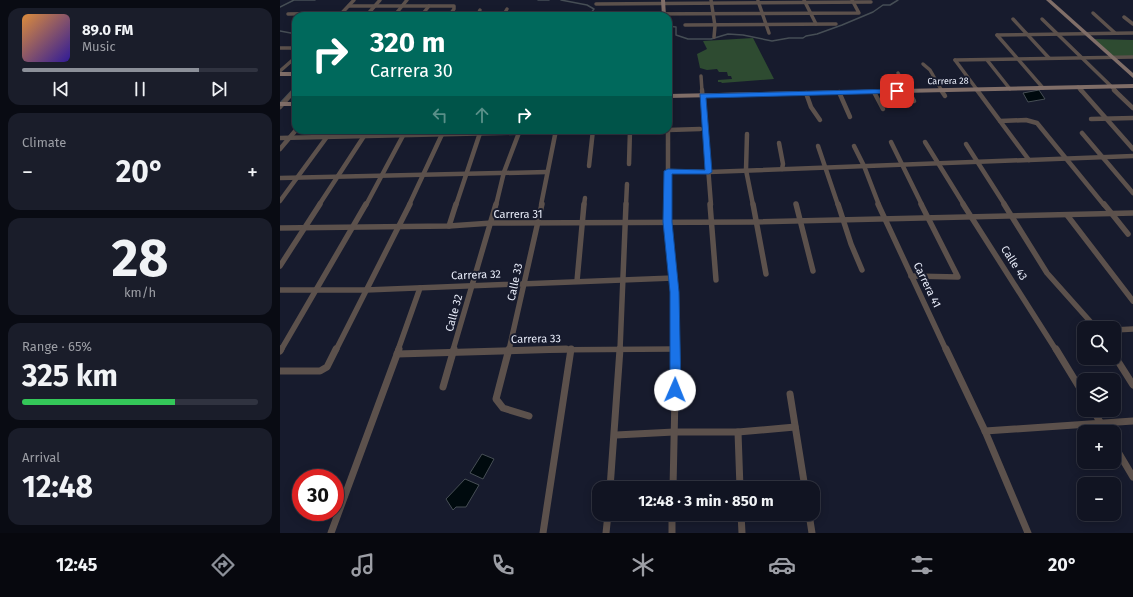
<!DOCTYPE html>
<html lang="en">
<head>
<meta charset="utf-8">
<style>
  :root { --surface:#111422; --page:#1a1d2a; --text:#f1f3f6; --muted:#9c9ea5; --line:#303340; --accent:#8c9099 }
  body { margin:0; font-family:"Fira Sans",sans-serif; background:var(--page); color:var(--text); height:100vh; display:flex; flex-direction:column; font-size:15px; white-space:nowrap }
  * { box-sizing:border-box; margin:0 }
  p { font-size:13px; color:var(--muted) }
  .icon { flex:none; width:22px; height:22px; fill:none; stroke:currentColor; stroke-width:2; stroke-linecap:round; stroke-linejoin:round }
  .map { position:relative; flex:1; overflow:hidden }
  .panel { display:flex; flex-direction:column; gap:8px; padding:8px; background:#090b13; width:280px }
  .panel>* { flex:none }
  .banner { position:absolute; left:12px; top:12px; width:380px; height:122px; border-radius:12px; box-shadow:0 2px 10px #0003,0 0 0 1px var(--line); background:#00695c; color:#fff; overflow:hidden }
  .tools { position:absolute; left:797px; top:321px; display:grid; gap:8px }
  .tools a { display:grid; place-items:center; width:44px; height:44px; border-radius:8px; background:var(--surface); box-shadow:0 2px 10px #0003,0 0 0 1px var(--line); font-size:20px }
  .speed { position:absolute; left:12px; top:469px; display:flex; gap:8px; font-size:20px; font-weight:700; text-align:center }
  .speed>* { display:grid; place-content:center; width:52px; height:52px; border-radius:50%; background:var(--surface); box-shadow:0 2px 10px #0003,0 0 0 1px var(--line); line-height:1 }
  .speed .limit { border:6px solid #d22; background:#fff; color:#111 }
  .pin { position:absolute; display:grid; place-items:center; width:34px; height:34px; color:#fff; margin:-17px; border-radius:8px; box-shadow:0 2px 6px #0006 }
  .me { position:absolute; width:44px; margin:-22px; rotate:1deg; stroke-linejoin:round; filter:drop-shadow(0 0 3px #0008) }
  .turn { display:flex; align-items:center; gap:14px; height:84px; padding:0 12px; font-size:18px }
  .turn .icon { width:52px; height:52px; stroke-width:2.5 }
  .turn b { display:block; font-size:28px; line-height:34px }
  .lanes { display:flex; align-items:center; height:38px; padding:0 12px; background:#0003; justify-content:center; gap:20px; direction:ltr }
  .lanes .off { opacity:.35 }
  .big { font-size:30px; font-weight:700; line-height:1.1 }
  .panel .card { flex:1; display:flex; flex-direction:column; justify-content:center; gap:6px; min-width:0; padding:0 14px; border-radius:12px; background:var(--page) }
  .panel .dial { align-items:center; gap:0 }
  .dial b { font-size:52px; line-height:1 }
  .song { display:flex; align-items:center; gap:12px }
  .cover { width:48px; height:48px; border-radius:6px; background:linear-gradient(135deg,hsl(30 70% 55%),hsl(250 70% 35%)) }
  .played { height:4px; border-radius:2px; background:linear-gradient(90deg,var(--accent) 75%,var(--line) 75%) }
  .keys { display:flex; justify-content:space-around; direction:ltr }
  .heat { display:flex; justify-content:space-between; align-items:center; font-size:22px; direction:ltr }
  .charge { height:6px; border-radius:3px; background:linear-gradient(90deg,#34c759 65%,var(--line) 0) }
  .trip { position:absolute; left:312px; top:481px; width:228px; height:40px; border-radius:12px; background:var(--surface); box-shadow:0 2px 10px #0003,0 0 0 1px var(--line); font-weight:700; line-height:40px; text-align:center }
  .menu { display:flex; height:64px; justify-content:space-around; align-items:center; background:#07080e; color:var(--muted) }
  .menu .icon { width:28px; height:28px }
  .menu .selected { color:var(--accent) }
  .menu b { font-size:18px; color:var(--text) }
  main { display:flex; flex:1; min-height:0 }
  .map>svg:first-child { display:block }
</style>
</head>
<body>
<main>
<section class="panel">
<div class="card">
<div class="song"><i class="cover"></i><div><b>89.0 FM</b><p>Music</p></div></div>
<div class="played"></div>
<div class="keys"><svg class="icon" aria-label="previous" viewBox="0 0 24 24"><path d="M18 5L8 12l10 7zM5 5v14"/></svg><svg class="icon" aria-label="pause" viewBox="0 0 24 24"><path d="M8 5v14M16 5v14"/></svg><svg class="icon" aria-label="next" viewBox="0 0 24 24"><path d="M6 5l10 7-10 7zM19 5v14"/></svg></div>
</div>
<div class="card"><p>Climate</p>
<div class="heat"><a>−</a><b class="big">20°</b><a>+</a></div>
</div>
<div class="card dial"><b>28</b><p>km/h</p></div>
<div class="card"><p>Range · 65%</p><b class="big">325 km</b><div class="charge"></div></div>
<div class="card"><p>Arrival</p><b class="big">12:48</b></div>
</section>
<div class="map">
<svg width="853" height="533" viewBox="0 0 853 533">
  <rect width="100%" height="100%" fill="#171b2d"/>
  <!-- green -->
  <g fill="#2e4b31">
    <polygon points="473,38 494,79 442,83 441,82 438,82 438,80 452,79 451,76 448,76 447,72 439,72 437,69 427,70 420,68 417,54 427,49 423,41"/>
    <polygon points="813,39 853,40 853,56 832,57"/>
  </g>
  <!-- water -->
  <g fill="#000a0e" stroke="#464e55">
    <polygon points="759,90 765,99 748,102 743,93"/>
    <polygon points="202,454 214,459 203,479 190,473"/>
    <polygon points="185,479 199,485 186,507 176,507 173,510 166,499"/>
  </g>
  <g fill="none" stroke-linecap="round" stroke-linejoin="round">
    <!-- stream -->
    <g stroke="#464e55" stroke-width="1.5">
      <polyline points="258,0 269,0"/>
      <polyline points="281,0 307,5 314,9 311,13 319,16"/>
      <polyline points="0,7 14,0 35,0"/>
      <polyline points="388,26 396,27 396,35 408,39 431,39 448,34 463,35 492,41 509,38 523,38 526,36 537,34 562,25 593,12 603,5 610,5 618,0"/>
      <polyline points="0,31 16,34"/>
      <polyline points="15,57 13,57 16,52"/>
      <polyline points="0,103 16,86"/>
    </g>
    <!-- street-far3 -->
    <g stroke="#5c514c" stroke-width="3.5">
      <polyline points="431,0 435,26 434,37"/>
      <polyline points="524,0 536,24"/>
      <polyline points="478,1 489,33"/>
      <polyline points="316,4 591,2"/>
      <polyline points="69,6 174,6 174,9 169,16"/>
      <polyline points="813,13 835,33"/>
      <polyline points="8,14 61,13"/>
      <polyline points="345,14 579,13 572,0"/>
      <polyline points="59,16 74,0"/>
      <polyline points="86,16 100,0"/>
      <polyline points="114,16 127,0"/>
      <polyline points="141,16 149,6"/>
      <polyline points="197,16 200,10"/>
      <polyline points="223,16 227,9"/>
      <polyline points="844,17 853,24"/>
      <polyline points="733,19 769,58"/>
      <polyline points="762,19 836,91"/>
      <polyline points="405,25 556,24"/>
      <polyline points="717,35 853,33"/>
      <polyline points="717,35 763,88"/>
      <polyline points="0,48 16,48"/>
      <polyline points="675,60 853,57"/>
      <polyline points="675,60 698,91"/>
      <polyline points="707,60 730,89"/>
      <polyline points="643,64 650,70 662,91"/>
      <polyline points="0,71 16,57"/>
      <polyline points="618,73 628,91"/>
      <polyline points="421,76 422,91"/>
      <polyline points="798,87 801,91"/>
      <polyline points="14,91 16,89"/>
    </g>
    <!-- street-far2 -->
    <g stroke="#5c514c" stroke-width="4.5">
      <polyline points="422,90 431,205"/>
      <polyline points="628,90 634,101"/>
      <polyline points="661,90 665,96"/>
      <polyline points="697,90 749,160"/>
      <polyline points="801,90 853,149"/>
      <polyline points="834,90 853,108"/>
      <polyline points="559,92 570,117"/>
      <polyline points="594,92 603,109"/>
      <polyline points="526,93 531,107 540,120"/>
      <polyline points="0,107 15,90"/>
      <polyline points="811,119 853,118"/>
      <polyline points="720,121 746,120 757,123 824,205"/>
      <polyline points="388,130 388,205"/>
      <polyline points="388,130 420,129"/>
      <polyline points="802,133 853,193"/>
      <polyline points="467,134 466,170 473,205"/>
      <polyline points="0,138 357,130"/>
      <polyline points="611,142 642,205"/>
      <polyline points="645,142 684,205"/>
      <polyline points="499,143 503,164 502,169"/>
      <polyline points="686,144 725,205"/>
      <polyline points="538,146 558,205"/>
      <polyline points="574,146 584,166 599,205"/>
      <polyline points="0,149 16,130"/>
      <polyline points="349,164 350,130"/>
      <polyline points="309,166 313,130"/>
      <polyline points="388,171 429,172 853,156"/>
      <polyline points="0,178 267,172"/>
      <polyline points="0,201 52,130"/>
      <polyline points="39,205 88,130"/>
      <polyline points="86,205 126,130"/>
      <polyline points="129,205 164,130"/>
      <polyline points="176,205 201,130"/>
      <polyline points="216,205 224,172 240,130"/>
      <polyline points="261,205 276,130"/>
      <polyline points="304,205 305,198"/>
      <polyline points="346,205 347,184"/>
    </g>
    <!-- street-far1 -->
    <g stroke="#5c514c" stroke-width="5.5">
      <polyline points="388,204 388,222 395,292 396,350"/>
      <polyline points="430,204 436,280"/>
      <polyline points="473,204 486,274"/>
      <polyline points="516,204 533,271"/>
      <polyline points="558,204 571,244 582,270"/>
      <polyline points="598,204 666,350"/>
      <polyline points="683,204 776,350"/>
      <polyline points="724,204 767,273 816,328"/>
      <polyline points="824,204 848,234"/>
      <polyline points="787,215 853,301"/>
      <polyline points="169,226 176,204"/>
      <polyline points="0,228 169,226 212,223 475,222 853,213"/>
      <polyline points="0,266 40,204"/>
      <polyline points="631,276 678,277 641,204"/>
      <polyline points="297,281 304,204"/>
      <polyline points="0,290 86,290 393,278"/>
      <polyline points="834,330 853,329"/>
      <polyline points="1,350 86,204"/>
      <polyline points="56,350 130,204"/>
      <polyline points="118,350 140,288"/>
      <polyline points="173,350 216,204"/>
      <polyline points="229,350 262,204"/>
      <polyline points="251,350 396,349"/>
      <polyline points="340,350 346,204"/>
    </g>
    <!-- street -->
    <g stroke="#5c514c" stroke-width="7">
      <polyline points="229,349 216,399 223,408 249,416"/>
      <polyline points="666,349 705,431 748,533"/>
      <polyline points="776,349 804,395"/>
      <polyline points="0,351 1,349"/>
      <polyline points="117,354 286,349"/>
      <polyline points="834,355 853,385"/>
      <polyline points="0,371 40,371 47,367 56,349"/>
      <polyline points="163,387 174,349"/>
      <polyline points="510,394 525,488"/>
      <polyline points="813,410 826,432"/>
      <polyline points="705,431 853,421"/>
      <polyline points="458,432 460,488"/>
      <polyline points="336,435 394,432 458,432 515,427"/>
      <polyline points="834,445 853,477"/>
      <polyline points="330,488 340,349"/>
      <polyline points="393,488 396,349"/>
      <polyline points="392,514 392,533"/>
      <polyline points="461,514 462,533"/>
      <polyline points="529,514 532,533"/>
      <polyline points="51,533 119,349"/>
      <polyline points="263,533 291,349"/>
      <polyline points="326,533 328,514"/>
    </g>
    <!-- secondary -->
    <g fill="#806e68" fill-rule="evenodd">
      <polygon points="381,0 385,0 386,16 382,16"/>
      <polygon points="766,0 771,0 853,73 853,78"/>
      <rect x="0" y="72" width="16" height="4"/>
      <polygon points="853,84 853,88 388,98 388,94"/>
      <rect x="0" y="102" width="16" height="4"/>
    </g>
  </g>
  <!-- route -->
  <polygon fill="#1a73e8" stroke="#114b97" points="617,89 620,91 619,93 426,98 432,172 429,174 392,174 392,222 399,292 401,390 399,394 395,395 391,394 390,390 390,292 383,222 384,171 388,169 425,170 420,94"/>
  <g text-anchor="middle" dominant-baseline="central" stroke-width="4" stroke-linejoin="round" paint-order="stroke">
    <!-- far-street labels -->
    <g font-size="9" fill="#e9edfa" stroke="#171b2d">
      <text transform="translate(668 81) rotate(-1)">Carrera 28</text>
    </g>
    <!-- street labels -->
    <g font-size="11" fill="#e9edfa" stroke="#171b2d">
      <text x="238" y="214">Carrera 31</text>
      <text transform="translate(734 263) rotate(57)">Calle 43</text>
      <text transform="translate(196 275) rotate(-2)">Carrera 32</text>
      <text transform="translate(235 282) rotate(-78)">Calle 33</text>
      <text transform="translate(647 285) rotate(64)">Carrera 41</text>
      <text transform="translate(174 313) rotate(-75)">Calle 32</text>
      <text transform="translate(256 339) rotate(-1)">Carrera 33</text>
    </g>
  </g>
</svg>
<div class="tools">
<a><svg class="icon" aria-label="search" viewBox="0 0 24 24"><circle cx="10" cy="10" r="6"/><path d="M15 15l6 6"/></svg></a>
<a><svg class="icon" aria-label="layers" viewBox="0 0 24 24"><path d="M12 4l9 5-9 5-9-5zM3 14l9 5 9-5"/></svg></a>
<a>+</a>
<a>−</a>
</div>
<div class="speed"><div class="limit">30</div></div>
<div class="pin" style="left:617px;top:91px;background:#d93025"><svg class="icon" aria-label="arrive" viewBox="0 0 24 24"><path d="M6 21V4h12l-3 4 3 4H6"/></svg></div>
<svg class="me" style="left:395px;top:390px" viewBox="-20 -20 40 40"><circle r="19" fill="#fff"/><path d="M0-13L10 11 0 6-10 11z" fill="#1a73e8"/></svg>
<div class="trip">12:48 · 3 min · 850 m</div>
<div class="banner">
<div class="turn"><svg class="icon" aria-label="right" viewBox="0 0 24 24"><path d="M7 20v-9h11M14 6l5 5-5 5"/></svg><div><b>320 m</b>Carrera 30</div></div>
<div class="lanes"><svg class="icon off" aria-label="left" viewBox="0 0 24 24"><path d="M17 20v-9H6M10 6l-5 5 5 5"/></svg><svg class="icon off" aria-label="ahead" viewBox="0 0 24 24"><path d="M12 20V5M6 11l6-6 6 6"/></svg><svg class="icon" aria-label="right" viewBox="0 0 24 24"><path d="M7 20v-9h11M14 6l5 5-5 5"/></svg></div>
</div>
</div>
</main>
<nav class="menu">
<b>12:45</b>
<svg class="icon selected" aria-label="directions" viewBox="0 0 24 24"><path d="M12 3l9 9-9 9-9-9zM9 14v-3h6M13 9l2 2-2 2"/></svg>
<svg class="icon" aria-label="music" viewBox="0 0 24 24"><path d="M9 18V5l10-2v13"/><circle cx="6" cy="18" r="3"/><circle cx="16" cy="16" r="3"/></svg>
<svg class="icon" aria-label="phone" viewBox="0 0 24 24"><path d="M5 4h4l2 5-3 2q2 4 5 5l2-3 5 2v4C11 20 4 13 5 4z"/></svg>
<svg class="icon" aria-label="climate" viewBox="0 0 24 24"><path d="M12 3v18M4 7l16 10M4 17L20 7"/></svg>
<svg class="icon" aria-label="car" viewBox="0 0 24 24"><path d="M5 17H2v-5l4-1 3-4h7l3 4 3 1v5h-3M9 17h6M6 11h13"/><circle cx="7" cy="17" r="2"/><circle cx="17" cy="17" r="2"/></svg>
<svg class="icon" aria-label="filters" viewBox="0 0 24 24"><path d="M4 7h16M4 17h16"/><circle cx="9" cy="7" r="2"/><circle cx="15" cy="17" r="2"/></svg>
<b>20°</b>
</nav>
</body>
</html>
